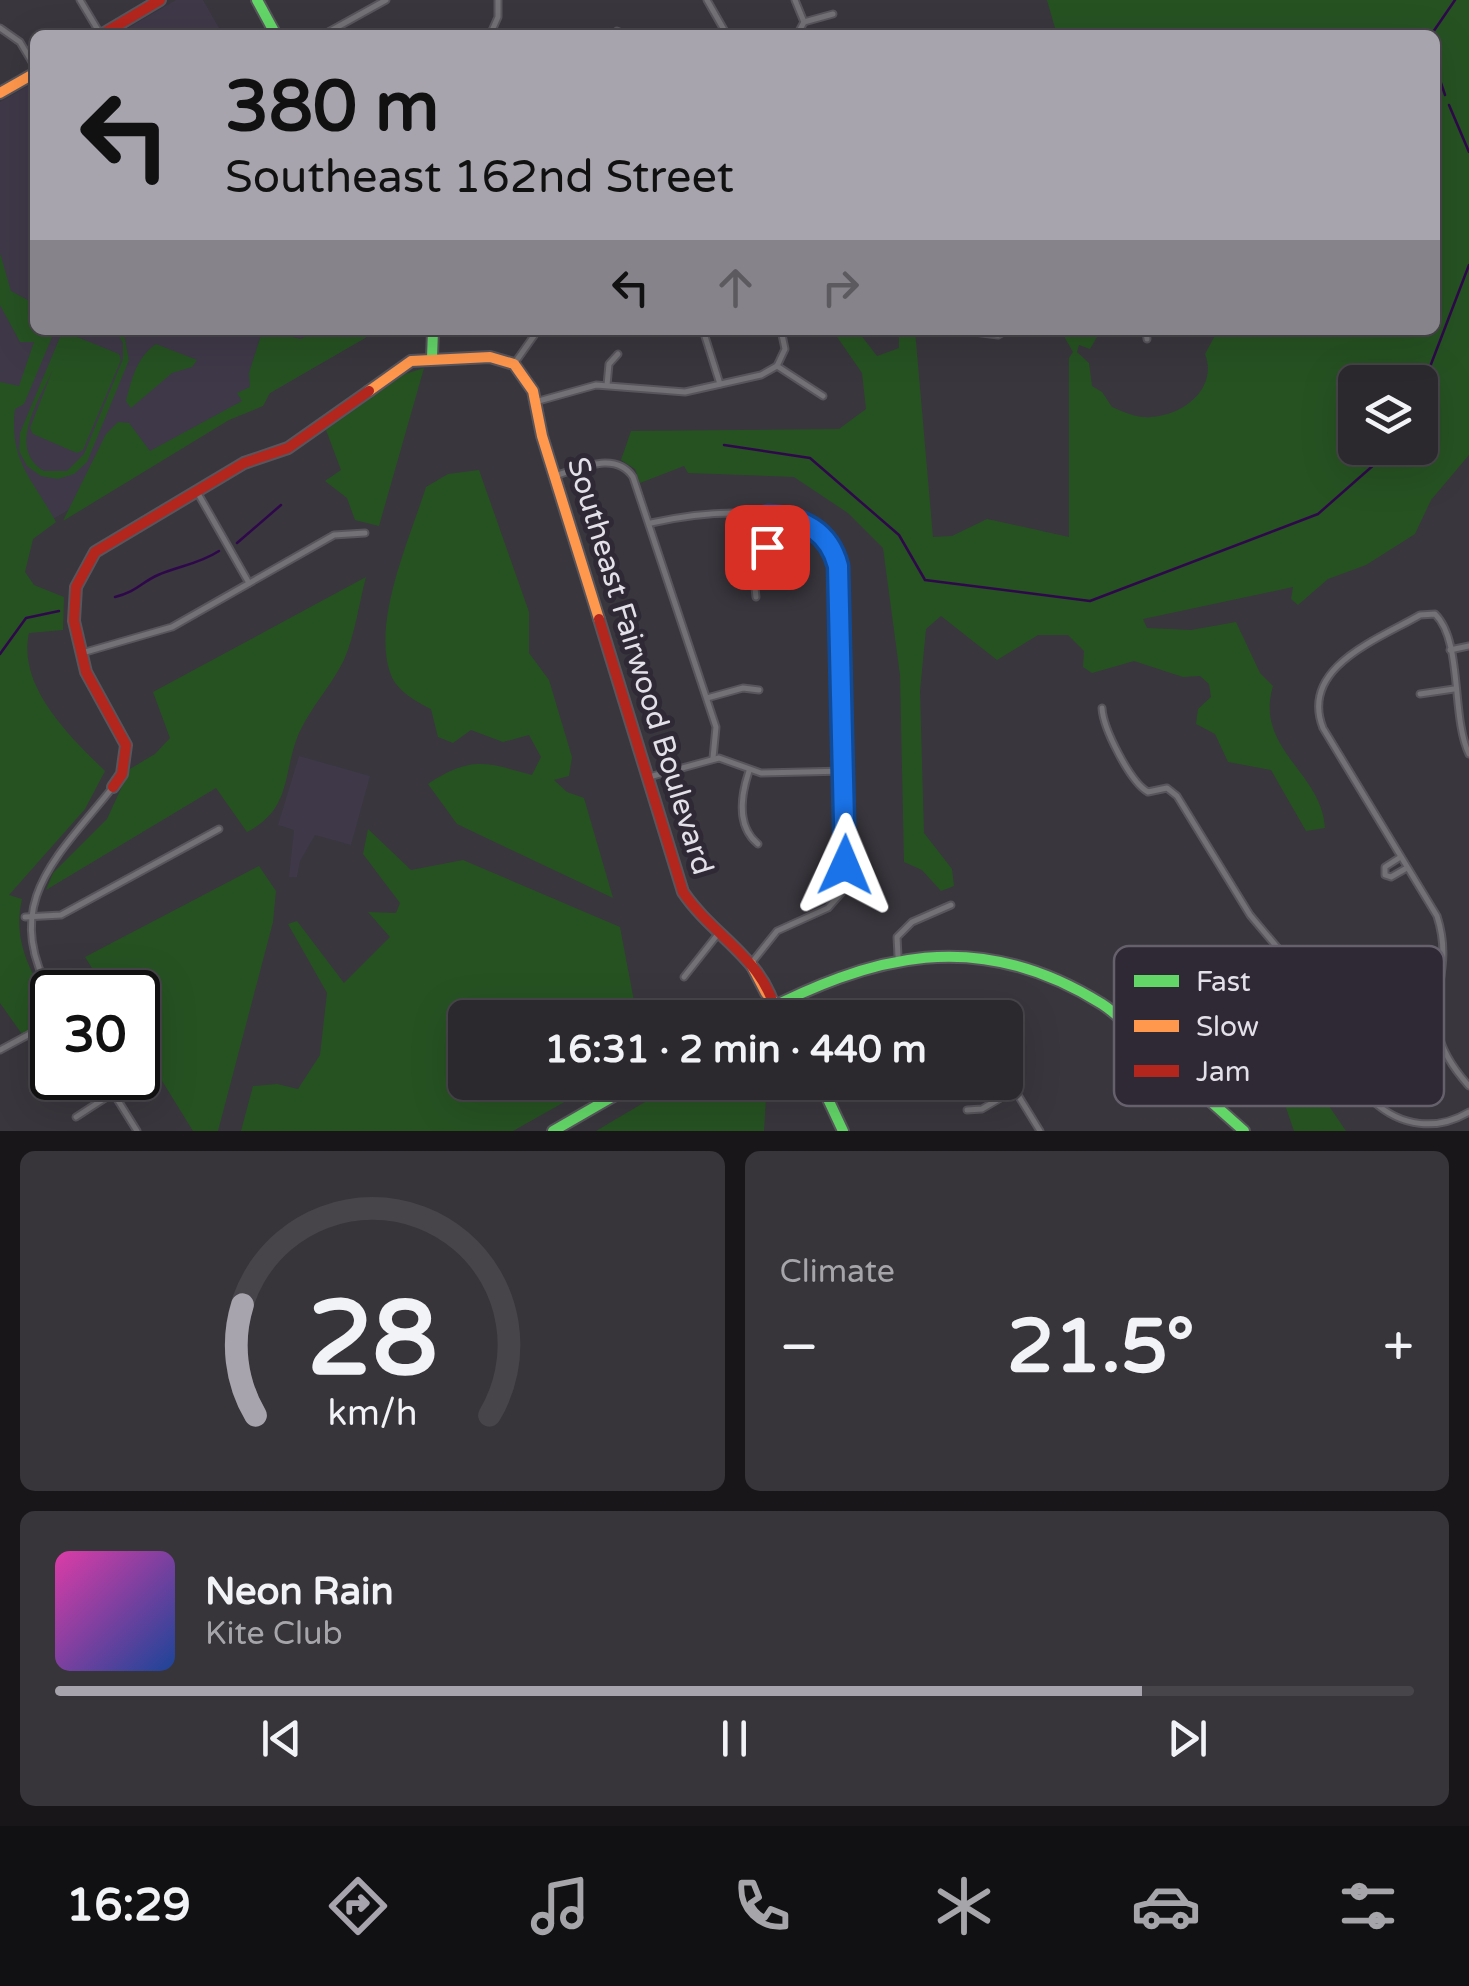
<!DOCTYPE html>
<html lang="en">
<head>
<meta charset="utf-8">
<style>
  :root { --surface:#2b282e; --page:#37343a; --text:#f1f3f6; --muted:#a6a6aa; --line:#47444a; --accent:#a8a4ad }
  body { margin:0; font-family:"Varela Round",sans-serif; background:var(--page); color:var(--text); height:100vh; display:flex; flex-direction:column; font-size:38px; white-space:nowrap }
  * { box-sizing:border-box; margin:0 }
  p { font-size:32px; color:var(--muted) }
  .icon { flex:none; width:55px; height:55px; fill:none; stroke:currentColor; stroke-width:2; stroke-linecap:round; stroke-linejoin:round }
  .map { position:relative; height:1131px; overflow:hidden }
  .sheet { display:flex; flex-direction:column; gap:20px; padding:20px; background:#181619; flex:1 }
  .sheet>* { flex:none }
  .top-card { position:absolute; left:30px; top:30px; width:1410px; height:305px; border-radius:15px; box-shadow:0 10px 40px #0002,0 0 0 2px var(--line); background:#a8a4ad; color:#111; overflow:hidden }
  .tools { position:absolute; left:1338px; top:365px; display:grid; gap:20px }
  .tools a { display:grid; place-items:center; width:100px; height:100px; border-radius:15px; background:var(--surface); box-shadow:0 10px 40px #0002,0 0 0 2px var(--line); font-size:50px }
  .speed { position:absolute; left:30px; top:970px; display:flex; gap:20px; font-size:50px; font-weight:700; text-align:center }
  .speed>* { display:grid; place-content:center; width:130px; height:130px; border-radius:50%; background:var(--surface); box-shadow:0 10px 40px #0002,0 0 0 2px var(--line); line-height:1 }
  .speed .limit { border:5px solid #111; border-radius:15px; background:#fff; color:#111 }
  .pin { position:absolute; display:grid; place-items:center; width:85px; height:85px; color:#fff; margin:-42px; border-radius:20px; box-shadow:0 5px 15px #0006 }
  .me { position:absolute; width:110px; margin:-55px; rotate:1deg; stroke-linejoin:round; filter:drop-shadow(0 0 8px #0008) }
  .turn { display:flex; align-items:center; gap:35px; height:210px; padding:0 30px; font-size:45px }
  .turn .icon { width:130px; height:130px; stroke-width:2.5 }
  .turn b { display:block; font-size:70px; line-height:85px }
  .lanes { display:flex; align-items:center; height:95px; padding:0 30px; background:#0003; justify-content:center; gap:50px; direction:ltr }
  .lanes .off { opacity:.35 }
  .big { font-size:75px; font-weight:800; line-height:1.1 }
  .sheet .card { flex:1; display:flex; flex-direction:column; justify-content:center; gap:15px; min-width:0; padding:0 35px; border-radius:15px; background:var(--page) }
  .sheet .dial { align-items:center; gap:0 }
  .dial svg { height:260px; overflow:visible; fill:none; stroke:var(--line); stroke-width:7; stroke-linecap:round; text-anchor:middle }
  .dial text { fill:var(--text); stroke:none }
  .song { display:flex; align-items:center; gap:30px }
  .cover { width:120px; height:120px; border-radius:15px; background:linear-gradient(135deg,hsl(320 70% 55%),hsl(220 70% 35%)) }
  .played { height:10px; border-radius:5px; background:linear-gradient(90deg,var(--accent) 80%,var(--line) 80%) }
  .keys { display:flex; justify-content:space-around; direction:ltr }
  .heat { display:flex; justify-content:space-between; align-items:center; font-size:55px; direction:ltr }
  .sheet .tiles { flex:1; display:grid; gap:20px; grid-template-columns:1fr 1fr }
  .card:last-child { grid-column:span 2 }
  .trip { position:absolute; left:448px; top:1000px; width:575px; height:100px; border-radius:15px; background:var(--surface); box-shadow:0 10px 40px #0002,0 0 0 2px var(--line); font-weight:800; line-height:100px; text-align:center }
  .menu { display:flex; height:160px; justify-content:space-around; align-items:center; background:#111012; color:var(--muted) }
  .menu .icon { width:70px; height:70px }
  .menu .active { color:var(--accent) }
  .menu b { font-size:45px; color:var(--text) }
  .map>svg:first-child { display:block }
</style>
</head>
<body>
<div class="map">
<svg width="1469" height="1131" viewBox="0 0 1469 1131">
  <rect width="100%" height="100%" fill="#39363d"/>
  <!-- built -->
  <g fill="#3f3848">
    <polygon points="176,0 203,0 223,35 116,35"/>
    <polygon points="35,82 35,330 379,330 46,523 0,443 0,102"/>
    <polygon points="299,756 370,776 351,845 315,835 300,861 297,877 289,877 294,830 278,825"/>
  </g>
  <!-- green -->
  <g fill="#265222" fill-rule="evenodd">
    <path d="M1047 0H1469V455L1431 500 1415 534 1366 565 1328 579 1298 605 1291 599 1293 587 1143 619 1147 628 1191 630 1236 622 1260 673 1273 686C1254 749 1322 772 1325 828L1306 831 1271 770 1228 762 1215 734 1196 724 1198 709 1211 697 1209 684 1200 676 1183 677 1134 661 1092 673 1083 667 1084 651 1068 635H1038L997 660 941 616 926 629 920 691 924 833 952 869 954 886 941 891 922 870 904 862 900 675 883 548 848 513 794 477 688 473 684 466 640 483 635 469 621 460 631 431 839 429 866 409 862 373 833 331 857 330 877 356 899 348V330H915L933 537 952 536 987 519 1069 537V358L1073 352 1065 338 1066 330H1101L1090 349 1079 345 1077 352 1089 363 1092 386 1102 392 1112 407C1124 412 1138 419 1151 417 1185 415 1218 387 1205 354L1218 330H1435V35H1057ZM1355 382H1420V448H1355Z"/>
    <path d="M0 253 11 291 35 304V330H55L24 404 15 409C9 462 32 478 56 522L33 539 25 572 34 585 64 597 63 630 29 633C17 687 71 738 105 771L85 809 9 895 22 899C12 941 31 973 52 1008V1015L22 1034 0 1003V382L19 386 34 342H20L0 305Z"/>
    <path d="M63 330H72L68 337 75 336 119 354 121 360 83 450 77 453 33 434 30 428 53 369C40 399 6 448 44 471H67L84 454 123 359V343L115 330H123L129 360 87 462 74 474 58 479 41 476 27 466 19 451 20 433Z"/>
    <polygon points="317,330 379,330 270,393 263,406 229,420 63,521 106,434 118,422 129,423 150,451 242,401 237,393 250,387 249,373 261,335 269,332 301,339"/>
    <path d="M156 344 197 360 192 367 172 373 131 408 126 401C132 379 136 358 156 344Z"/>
    <polygon points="424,368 379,526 355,520 347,498 325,481 341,470 326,430 405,374"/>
    <path d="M479 470 529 612V653L549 680 572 757 569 776 554 780 567 792 584 798 613 898 457 824 428 784C471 756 485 762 532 775L541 757 529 735 503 742 471 730 453 743 438 737 431 709C417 702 397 691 391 675 371 623 410 538 426 487L448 474Z"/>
    <path d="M366 577C359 603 355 635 344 660 331 686 311 707 299 733 282 773 293 808 247 832L216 788 46 890 53 873 107 819 130 769 155 754 170 738 153 692Z"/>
    <polygon points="368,829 411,870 463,860 620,927 637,1017 465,1018 465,1082 598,1083 513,1131 241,1131 253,1086 277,1084 298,1089 320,1055 327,993 288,924 297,921 344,983 390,937 368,912 396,913 400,903 363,854"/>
    <polygon points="259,866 276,891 273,922 218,1131 193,1131 138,1042 138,992 107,992 85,957"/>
    <polygon points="1233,965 1346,1131 1294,1131 1283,1099 1204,984"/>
    <polygon points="677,1083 776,1083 766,1098 764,1131 596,1131"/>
  </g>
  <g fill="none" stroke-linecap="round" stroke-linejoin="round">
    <!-- stream -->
    <g stroke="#2f084c" stroke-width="2.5">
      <polyline points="1431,35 1455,0"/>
      <polyline points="1435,65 1445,95"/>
      <polyline points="1449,105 1469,152"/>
      <polyline points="1420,393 1469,265"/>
      <polyline points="724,445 810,458 899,535 925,580 1090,601 1318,514 1393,448"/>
      <polyline points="237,543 281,505"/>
      <path d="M115 597C138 591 140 583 158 575 179 566 199 564 219 551"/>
      <polyline points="0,654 26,618 59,611"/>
    </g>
    <defs>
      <g id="street">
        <polyline points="80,0 101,35"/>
        <polyline points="707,0 727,35"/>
        <polyline points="795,0 804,22"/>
        <polyline points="804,22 833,14"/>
        <polyline points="0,28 20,42 35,67"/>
        <polyline points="617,31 626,35"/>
        <polyline points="323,35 386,0"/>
        <polyline points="490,35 498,17 498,0"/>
        <polyline points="797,35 804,22"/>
        <polyline points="703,330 720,384"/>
        <polyline points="958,330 998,335 1007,330"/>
        <polyline points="1146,330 1147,339"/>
        <polyline points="514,364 538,330"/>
        <polyline points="777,366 823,396"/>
        <polyline points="777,366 785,349 781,330"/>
        <polyline points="607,385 609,364 618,354"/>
        <polyline points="535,402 596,385 685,392 761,375 777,366"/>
        <path d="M554 476C580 469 615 450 633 477L716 727 713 758"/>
        <polyline points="196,490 249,583"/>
        <path d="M651 523C705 511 820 497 838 566L847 839 843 891 828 908 777 931 753 961"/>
        <polyline points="756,597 754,579 767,547 768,516"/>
        <polyline points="1450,650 1469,646"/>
        <polyline points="82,653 172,627 334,535 365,533"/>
        <polyline points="1420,694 1454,689"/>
        <polyline points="707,698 743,688 759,690"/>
        <path d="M1102 708C1103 728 1130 782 1148 792L1167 788 1177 796 1250 915 1282 953 1373 1101C1401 1127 1437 1131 1469 1112"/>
        <path d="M1469 754C1451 717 1463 641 1435 614L1420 615C1379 639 1299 667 1323 728L1437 916C1460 987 1404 1014 1469 1086"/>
        <path d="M749 771C741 795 736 826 758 844"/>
        <polyline points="649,777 719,758 761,773 845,771"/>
        <polyline points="1399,858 1385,867 1385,875 1391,877 1405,869"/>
        <polyline points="25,917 61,915 219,829"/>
        <polyline points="898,956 897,937 912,922 951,905"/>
        <polyline points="684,977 718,934"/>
        <polyline points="1384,985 1400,968 1439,971"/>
        <path d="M52 996C0 902 56 859 113 787"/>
        <polyline points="0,1050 52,1022"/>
        <polyline points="1005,1074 1040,1131"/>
        <polyline points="104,1078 137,1131"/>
        <polyline points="967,1110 982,1109 1014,1090"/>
        <polyline points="76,1117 113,1093"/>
      </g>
      <g id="fast">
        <polyline points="257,0 276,35"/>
        <polyline points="432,358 433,330"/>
        <path d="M751 1018C872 954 978 926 1102 1004 1121 1016 1136 1035 1153 1050 1183 1077 1214 1104 1244 1131"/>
        <polyline points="820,1082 843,1131"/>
        <polyline points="553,1131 638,1082"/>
      </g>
      <g id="slow">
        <polyline points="0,93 35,73"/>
        <polyline points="369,391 411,361 490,357 514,364 533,391 542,436 599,619"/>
        <polyline points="751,964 766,993 788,1018"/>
      </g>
      <g id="jam">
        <polyline points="101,35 160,0"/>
        <path d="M599 619 683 892C715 939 766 959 777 1018"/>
        <polyline points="113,787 122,774 126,745 86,672 74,621 76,587 95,552 244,463 288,448 369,391"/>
      </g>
    </defs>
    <!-- street casing -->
    <use href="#street" stroke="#58555c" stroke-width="9"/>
    <!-- fast casing -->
    <use href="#fast" stroke="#58555c" stroke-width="14"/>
    <!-- slow casing -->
    <use href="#slow" stroke="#58555c" stroke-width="14"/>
    <!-- jam casing -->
    <use href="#jam" stroke="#58555c" stroke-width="14"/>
    <!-- street -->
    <use href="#street" stroke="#737175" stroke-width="5"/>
    <!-- fast -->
    <use href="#fast" stroke="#63d668" stroke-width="10"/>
    <!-- slow -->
    <use href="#slow" stroke="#ff974d" stroke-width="10"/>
    <!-- jam -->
    <use href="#jam" stroke="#b3261e" stroke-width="10"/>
  </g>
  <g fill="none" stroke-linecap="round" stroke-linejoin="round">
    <defs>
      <path id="route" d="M767 547 768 516C802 517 829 531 838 566L845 865"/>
    </defs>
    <!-- route casing -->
    <use href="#route" stroke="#114b97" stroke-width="25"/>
    <!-- route -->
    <use href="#route" stroke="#1a73e8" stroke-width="18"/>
  </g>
  <g text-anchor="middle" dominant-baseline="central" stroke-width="10" stroke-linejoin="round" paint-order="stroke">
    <!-- street labels -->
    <g font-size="30" fill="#e4e0e9" stroke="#2f2936">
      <text transform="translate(640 666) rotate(73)">Southeast Fairwood Boulevard</text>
    </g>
  </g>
  <!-- legend -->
  <rect x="1114" y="946" width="330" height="160" rx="15" fill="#2f2936" stroke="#65606c" stroke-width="2.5"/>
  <rect x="1134" y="975" width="45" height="12" fill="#63d668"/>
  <rect x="1134" y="1020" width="45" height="12" fill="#ff974d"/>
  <rect x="1134" y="1065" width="45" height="12" fill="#b3261e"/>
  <g font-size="28" fill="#e4e0e9">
    <text x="1196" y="991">Fast</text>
    <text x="1196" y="1036">Slow</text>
    <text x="1196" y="1081">Jam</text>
  </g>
</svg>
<div class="tools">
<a><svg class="icon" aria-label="layers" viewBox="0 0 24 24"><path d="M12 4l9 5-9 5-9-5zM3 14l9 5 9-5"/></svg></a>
</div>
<div class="speed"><div class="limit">30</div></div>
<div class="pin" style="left:767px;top:547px;background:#d93025"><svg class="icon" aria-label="arrive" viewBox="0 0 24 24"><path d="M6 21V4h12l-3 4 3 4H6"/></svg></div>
<svg class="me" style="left:845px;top:865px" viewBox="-20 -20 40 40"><path d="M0-17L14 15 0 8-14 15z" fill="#1a73e8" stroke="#fff" stroke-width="4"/></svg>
<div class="trip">16:31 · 2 min · 440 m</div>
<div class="top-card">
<div class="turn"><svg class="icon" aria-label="left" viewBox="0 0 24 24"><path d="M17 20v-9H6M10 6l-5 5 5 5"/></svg><div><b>380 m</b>Southeast 162nd Street</div></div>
<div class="lanes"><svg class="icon" aria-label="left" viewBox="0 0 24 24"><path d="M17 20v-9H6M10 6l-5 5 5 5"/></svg><svg class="icon off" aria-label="ahead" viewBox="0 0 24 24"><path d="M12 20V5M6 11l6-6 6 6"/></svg><svg class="icon off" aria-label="right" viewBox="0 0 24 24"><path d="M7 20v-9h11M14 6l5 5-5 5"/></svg></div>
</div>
</div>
<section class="sheet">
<div class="tiles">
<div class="card dial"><svg viewBox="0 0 100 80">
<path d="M14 69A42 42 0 1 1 86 69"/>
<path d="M14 69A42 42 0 0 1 10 35" stroke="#a8a4ad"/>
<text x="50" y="56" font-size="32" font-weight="700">28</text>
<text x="50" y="72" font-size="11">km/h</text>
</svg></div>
<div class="card"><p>Climate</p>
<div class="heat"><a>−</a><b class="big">21.5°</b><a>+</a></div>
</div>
<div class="card">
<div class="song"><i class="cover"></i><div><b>Neon Rain</b><p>Kite Club</p></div></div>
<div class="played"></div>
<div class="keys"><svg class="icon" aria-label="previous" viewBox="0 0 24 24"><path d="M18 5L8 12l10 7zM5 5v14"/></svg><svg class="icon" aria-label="pause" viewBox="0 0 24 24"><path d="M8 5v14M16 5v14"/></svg><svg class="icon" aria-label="next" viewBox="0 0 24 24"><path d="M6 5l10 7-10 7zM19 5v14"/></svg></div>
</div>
</div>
</section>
<nav class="menu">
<b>16:29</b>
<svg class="icon active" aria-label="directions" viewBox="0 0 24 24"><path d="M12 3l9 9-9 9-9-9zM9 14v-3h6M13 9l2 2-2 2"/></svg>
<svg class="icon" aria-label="music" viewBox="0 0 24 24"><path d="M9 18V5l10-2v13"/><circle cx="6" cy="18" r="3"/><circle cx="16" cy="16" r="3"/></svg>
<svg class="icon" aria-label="phone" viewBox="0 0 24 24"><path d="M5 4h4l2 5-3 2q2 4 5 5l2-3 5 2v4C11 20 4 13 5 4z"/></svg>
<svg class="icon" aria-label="climate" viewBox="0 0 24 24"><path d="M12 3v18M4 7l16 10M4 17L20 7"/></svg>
<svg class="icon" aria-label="car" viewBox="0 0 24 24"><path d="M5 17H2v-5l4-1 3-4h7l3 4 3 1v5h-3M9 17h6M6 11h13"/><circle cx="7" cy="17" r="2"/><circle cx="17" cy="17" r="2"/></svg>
<svg class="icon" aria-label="filters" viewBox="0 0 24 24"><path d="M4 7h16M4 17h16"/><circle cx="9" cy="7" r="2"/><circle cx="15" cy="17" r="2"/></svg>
</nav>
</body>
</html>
